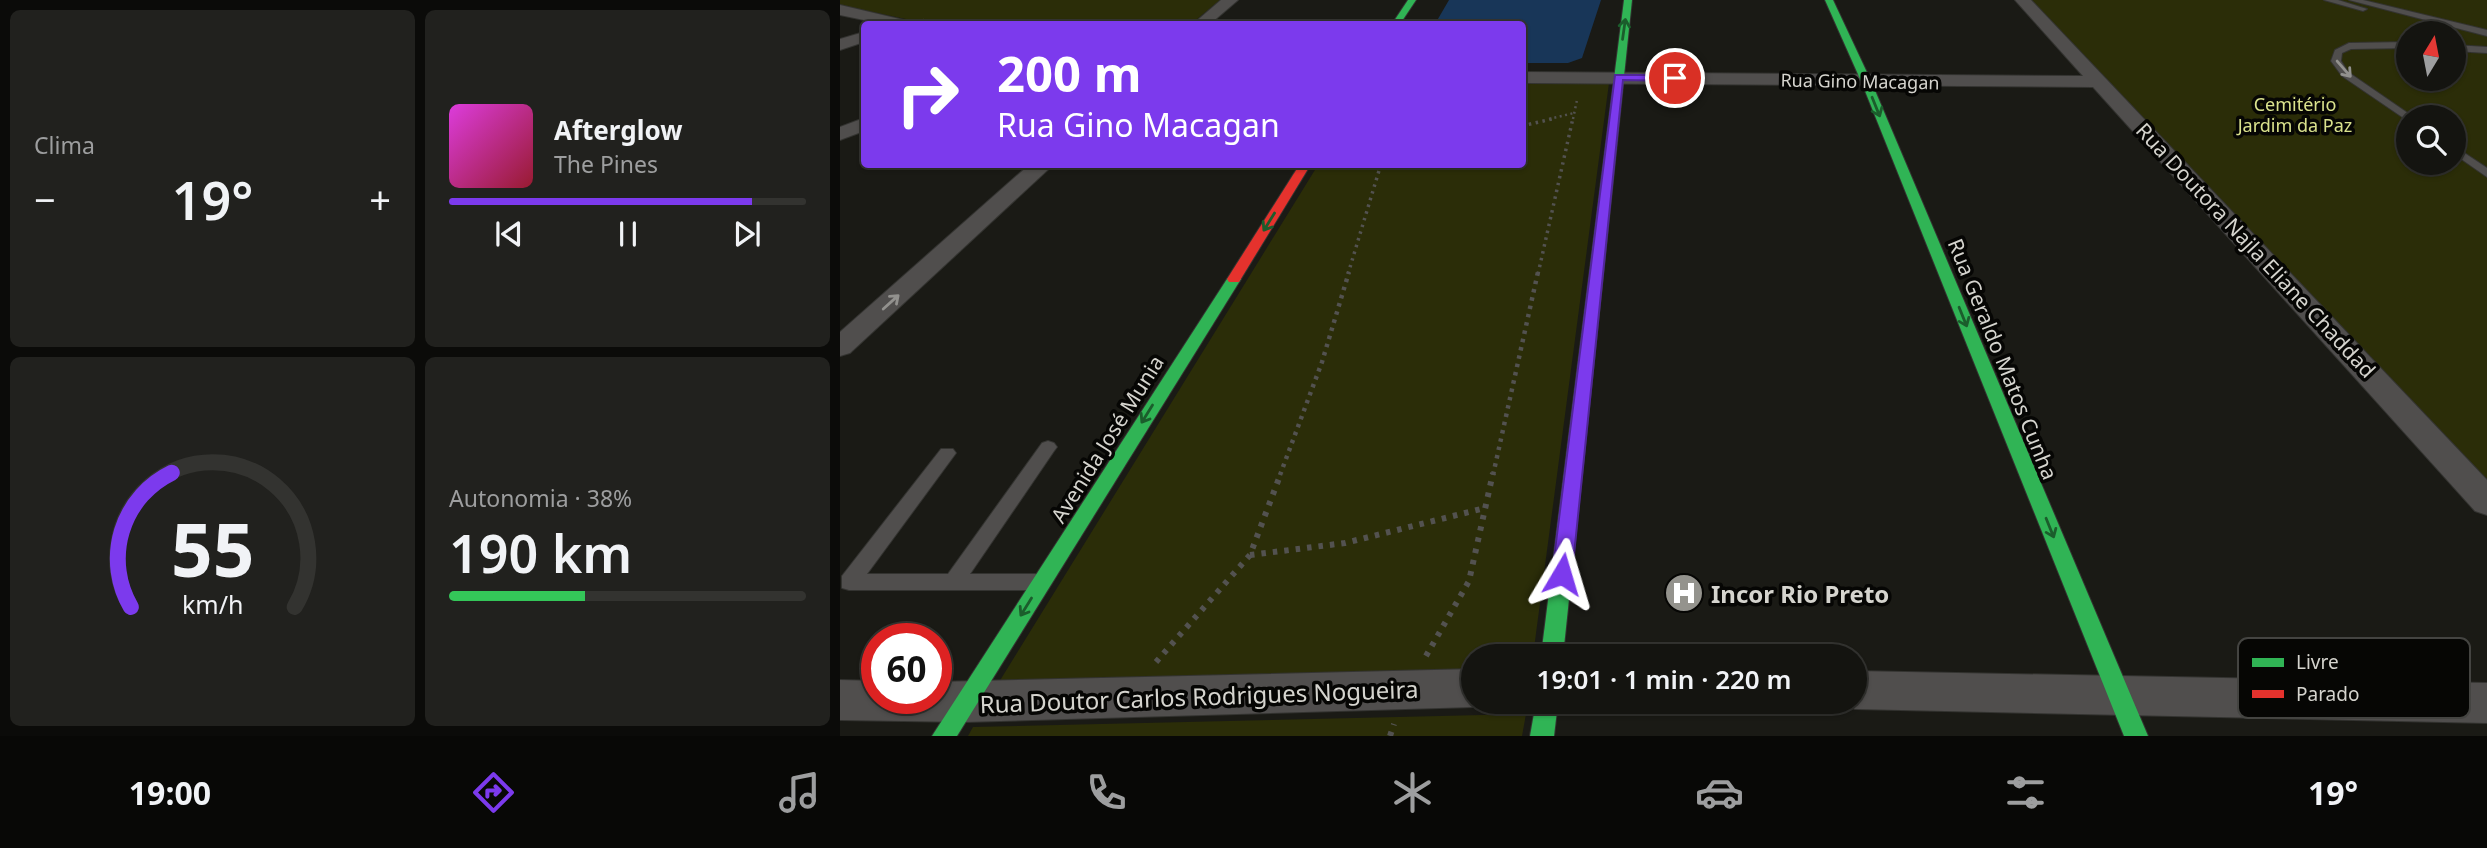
<!DOCTYPE html>
<html lang="pt">
<head>
<meta charset="utf-8">
<style>
  :root { --surface:#141410; --page:#21211e; --text:#f1f3f6; --muted:#9d9e9f; --line:#333330; --accent:#7c3aed }
  body { margin:0; font-family:"Noto Sans",sans-serif; background:var(--page); color:var(--text); height:100vh; display:flex; flex-direction:column; font-size:26px; white-space:nowrap }
  * { box-sizing:border-box; margin:0 }
  p { font-size:23px; color:var(--muted) }
  .icon { flex:none; width:38px; height:38px; fill:none; stroke:currentColor; stroke-width:2; stroke-linecap:round; stroke-linejoin:round }
  .map { position:relative; flex:1; overflow:hidden }
  .drawer { display:flex; flex-direction:column; gap:10px; padding:10px; background:#0b0b09; width:840px }
  .drawer>* { flex:none }
  .top-card { position:absolute; left:21px; top:21px; width:665px; height:147px; border-radius:7px; box-shadow:0 2px 5px #0004,0 0 0 2px var(--line); background:#7c3aed; color:#fff; overflow:hidden }
  .needle { width:46px; rotate:10deg }
  .controls { position:absolute; left:1556px; top:21px; display:grid; gap:14px }
  .controls a { display:grid; place-items:center; width:70px; height:70px; border-radius:50%; background:var(--surface); box-shadow:0 2px 5px #0004,0 0 0 2px var(--line); font-size:35px }
  .speed { position:absolute; left:21px; top:623px; display:flex; gap:14px; font-size:35px; font-weight:700; text-align:center }
  .speed>* { display:grid; place-content:center; width:91px; height:91px; border-radius:50%; background:var(--surface); box-shadow:0 2px 5px #0004,0 0 0 2px var(--line); line-height:1 }
  .speed .limit { border:10px solid #d22; background:#fff; color:#111 }
  .pin { position:absolute; display:grid; place-items:center; width:60px; height:60px; color:#fff; margin:-30px; border:4px solid #fff; border-radius:50%; box-shadow:0 2px 7px #0007 }
  .me { position:absolute; width:77px; margin:-38px; rotate:7deg; stroke-linejoin:round; filter:drop-shadow(0 0 5px #0008) }
  .turn { display:flex; align-items:center; gap:24px; height:147px; padding:0 21px; font-size:32px }
  .turn .icon { width:91px; height:91px; stroke-width:2.5 }
  .turn b { display:block; font-size:49px; line-height:60px }
  .big { font-size:52px; font-weight:600; line-height:1.1 }
  .drawer .card { flex:1; display:flex; flex-direction:column; justify-content:center; gap:10px; min-width:0; padding:0 24px; border-radius:10px; background:var(--page) }
  .drawer .dial { align-items:center; gap:0 }
  .dial svg { height:182px; overflow:visible; fill:none; stroke:var(--line); stroke-width:7; stroke-linecap:round; text-anchor:middle }
  .dial text { fill:var(--text); stroke:none }
  .song { display:flex; align-items:center; gap:21px }
  .cover { width:84px; height:84px; border-radius:10px; background:linear-gradient(135deg,hsl(300 70% 55%),hsl(350 70% 35%)) }
  .played { height:7px; border-radius:4px; background:linear-gradient(90deg,var(--accent) 85%,var(--line) 85%) }
  .keys { display:flex; justify-content:space-around; direction:ltr }
  .heat { display:flex; justify-content:space-between; align-items:center; font-size:38px; direction:ltr }
  .charge { height:10px; border-radius:5px; background:linear-gradient(90deg,#34c759 38%,var(--line) 0) }
  .drawer .tiles { flex:1; display:grid; gap:10px; grid-template-columns:repeat(2,1fr) }
  .trip { position:absolute; left:621px; top:644px; width:406px; height:70px; border-radius:35px; background:var(--surface); box-shadow:0 2px 5px #0004,0 0 0 2px var(--line); font-weight:600; line-height:70px; text-align:center }
  .dock { display:flex; height:112px; justify-content:space-around; align-items:center; background:#080806; color:var(--muted) }
  .dock .icon { width:49px; height:49px }
  .dock .active { color:var(--accent) }
  .dock b { font-size:32px; color:var(--text) }
  main { display:flex; flex:1; min-height:0 }
  .map>svg:first-child { display:block }
</style>
</head>
<body>
<main>
<section class="drawer">
<div class="tiles">
<div class="card"><p>Clima</p>
<div class="heat"><a>−</a><b class="big">19°</b><a>+</a></div>
</div>
<div class="card">
<div class="song"><i class="cover"></i><div><b>Afterglow</b><p>The Pines</p></div></div>
<div class="played"></div>
<div class="keys"><svg class="icon" aria-label="previous" viewBox="0 0 24 24"><path d="M18 5L8 12l10 7zM5 5v14"/></svg><svg class="icon" aria-label="pause" viewBox="0 0 24 24"><path d="M8 5v14M16 5v14"/></svg><svg class="icon" aria-label="next" viewBox="0 0 24 24"><path d="M6 5l10 7-10 7zM19 5v14"/></svg></div>
</div>
<div class="card dial"><svg viewBox="0 0 100 80">
<path d="M14 69A42 42 0 1 1 86 69"/>
<path d="M14 69A42 42 0 0 1 32 10" stroke="#7c3aed"/>
<text x="50" y="56" font-size="32" font-weight="700">55</text>
<text x="50" y="72" font-size="11">km/h</text>
</svg></div>
<div class="card"><p>Autonomia · 38%</p><b class="big">190 km</b><div class="charge"></div></div>
</div>
</section>
<div class="map">
<svg width="1647" height="736" viewBox="0 0 1647 736">
  <rect width="100%" height="100%" fill="#1a1a15"/>
  <!-- green -->
  <g fill="#2b2d08" fill-rule="evenodd">
    <polygon points="0,0 380,0 351,24 89,24 0,5"/>
    <path d="M1189 0H1647V483ZM1568 33H1614V79H1568ZM1568 117H1614V163H1568Z"/>
    <polygon points="683,83 769,83 693,656 634,656 633,674 156,687 478,165 682,164"/>
    <polygon points="686,714 682,736 128,736 133,727"/>
  </g>
  <!-- water -->
  <polygon fill="#183658" points="609,0 761,0 742,58 728,63 683,63 682,24 595,24"/>
  <g fill="none" stroke-linecap="round" stroke-linejoin="round">
    <defs>
      <g id="lane">
        <polygon points="1484,0 1498,0 1527,9 1523,11"/>
        <polygon points="1509,0 1523,0 1647,30 1647,36"/>
        <polygon points="1568,42 1568,48 1511,49 1502,53 1501,61 1508,72 1572,116 1568,117 1568,121 1502,76 1491,61 1495,50 1509,43"/>
        <polygon points="1614,45 1647,47 1647,53 1614,51"/>
        <polygon points="1614,146 1647,168 1647,177 1614,154"/>
        <polygon points="208,441 214,443 217,447 214,451 130,574 195,574 202,576 205,582 202,588 195,590 9,590 2,588 2,576 101,449 113,449 116,453 27,574 108,574 202,443"/>
      </g>
      <g id="street">
        <polygon points="381,0 398,0 370,24 353,24"/>
        <polygon points="1175,0 1191,0 1647,480 1647,515 1635,511 1253,87 682,83 682,72 1243,76"/>
        <polygon points="0,5 68,21 70,24 43,24 0,15"/>
        <polygon points="24,32 24,42 0,50 0,39"/>
        <polygon points="24,118 24,131 0,140 0,127"/>
        <polygon points="190,164 214,164 10,353 0,356 0,332"/>
        <polygon points="634,669 634,702 649,702 634,707 125,722 0,720 0,680 37,681 37,698 96,698 96,682"/>
        <polygon points="1015,671 1647,683 1647,723 1015,709 999,702 1015,702"/>
      </g>
      <g id="fast">
        <polygon points="568,0 576,0 560,24 552,24"/>
        <polygon points="784,0 792,0 723,656 701,656"/>
        <polygon points="985,0 993,0 1031,81 1308,736 1284,736 1021,81"/>
        <polygon points="394,275 401,279 117,736 92,736 387,279"/>
        <polygon points="696,702 718,702 714,736 690,736"/>
      </g>
      <polygon id="jam" points="460,164 471,164 399,282 389,282 387,279"/>
    </defs>
    <!-- lane casing -->
    <use href="#lane" stroke="#333330" stroke-width="2"/>
    <!-- street casing -->
    <use href="#street" stroke="#333330" stroke-width="2"/>
    <!-- fast casing -->
    <use href="#fast" stroke="#333330" stroke-width="2"/>
    <!-- jam casing -->
    <use href="#jam" stroke="#333330" stroke-width="2"/>
    <!-- path-far3 -->
    <g stroke="#535250" stroke-width="2.5" stroke-dasharray="2 3.5" stroke-linecap="butt">
      <polyline points="83,20 102,24"/>
      <polyline points="709,119 734,113"/>
      <polyline points="733,119 737,100"/>
    </g>
    <!-- path-far2 -->
    <g stroke="#535250" stroke-width="3.5" stroke-dasharray="2.5 4.5" stroke-linecap="butt">
      <polyline points="682,126 716,118"/>
      <polyline points="508,274 541,164"/>
      <polyline points="698,274 733,118"/>
    </g>
    <!-- path-far1 -->
    <g stroke="#535250" stroke-width="4.5" stroke-dasharray="3.5 5" stroke-linecap="butt">
      <polyline points="440,475 482,362 509,272"/>
      <polyline points="653,475 698,272"/>
    </g>
    <!-- path -->
    <g stroke="#535250" stroke-width="6" stroke-dasharray="4.5 7" stroke-linecap="butt">
      <polyline points="410,555 505,543 645,508"/>
      <polyline points="586,656 629,581 653,473"/>
      <polyline points="316,662 410,555 441,473"/>
      <polyline points="550,736 554,724"/>
    </g>
    <!-- lane -->
    <use href="#lane" fill="#504e4d" fill-rule="evenodd"/>
    <!-- street -->
    <use href="#street" fill="#504e4d" fill-rule="evenodd"/>
    <!-- fast -->
    <use href="#fast" fill="#30b455" fill-rule="evenodd"/>
    <!-- jam -->
    <use href="#jam" fill="#e5322d" fill-rule="evenodd"/>
  </g>
  <!-- one-way arrows -->
  <defs><path id="oneway-shaft" d="M-6 0H5M1.5-3L5.5 0L1.5 3" fill="none" stroke-width="1.6" stroke-linecap="round" stroke-linejoin="round" transform="scale(1.75)"/></defs>
  <g stroke="#1b5d2c">
    <use href="#oneway-shaft" transform="translate(784 29) rotate(-82)"/>
    <use href="#oneway-shaft" transform="translate(1036 107) rotate(68)"/>
    <use href="#oneway-shaft" transform="translate(429 222) rotate(122)"/>
    <use href="#oneway-shaft" transform="translate(1123 317) rotate(68)"/>
    <use href="#oneway-shaft" transform="translate(307 414) rotate(122)"/>
    <use href="#oneway-shaft" transform="translate(1210 528) rotate(68)"/>
    <use href="#oneway-shaft" transform="translate(186 607) rotate(122)"/>
  </g>
  <g stroke="#92918e">
    <use href="#oneway-shaft" transform="translate(1504 69) rotate(49)"/>
    <use href="#oneway-shaft" transform="translate(51 302) rotate(-42)"/>
  </g>
  <!-- route -->
  <polygon fill="#7c3aed" stroke="#51269a" stroke-width="2" points="775,75 835,75 840,78 835,81 783,80 732,574 729,579 722,582 715,579 712,574"/>
  <!-- icons -->
  <defs>
    <symbol id="hospital-disc" viewBox="-11 -11 22 22"><circle r="9.5" fill="#94938d" stroke="#060604"/><path d="M-5-5h3v3.5h4V-5h3V5h-3V1.5h-4V5h-3Z" fill="#fff"/></symbol>
  </defs>
  <g fill-rule="evenodd">
    <use href="#hospital-disc" x="822" y="571" width="44" height="44"/>
  </g>
  <g text-anchor="middle" dominant-baseline="central" stroke-width="7" stroke-linejoin="round" paint-order="stroke">
    <!-- far-street labels -->
    <g font-size="18" fill="#d5d4ce" stroke="#060604">
      <text transform="translate(1020 81) rotate(1)">Rua Gino Macagan</text>
    </g>
    <!-- far-park labels -->
    <g font-size="18" fill="#dae28d" stroke="#060604">
      <text x="1455" y="104">Cemitério<tspan x="1455" dy="21">Jardim da Paz</tspan></text>
    </g>
    <!-- street labels -->
    <g font-size="21" fill="#d5d4ce" stroke="#060604">
      <text transform="translate(1416 250) rotate(47)">Rua Doutora Najla Eliane Chaddad</text>
      <text transform="translate(1163 359) rotate(68)">Rua Geraldo Matos Cunha</text>
      <text transform="translate(267 439) rotate(-58)">Avenida José Munia</text>
    </g>
    <!-- near-poi labels -->
    <g font-size="24" font-weight="bold" fill="#d5d4ce" stroke="#060604" text-anchor="start">
      <text x="871" y="593">Incor Rio Preto</text>
    </g>
    <!-- near-street labels -->
    <g font-size="24" fill="#d5d4ce" stroke="#060604">
      <text transform="translate(359 696) rotate(-2)">Rua Doutor Carlos Rodrigues Nogueira</text>
    </g>
  </g>
  <!-- legend -->
  <rect x="1398" y="638" width="232" height="80" rx="10" fill="#060604" stroke="#444441" stroke-width="2"/>
  <rect x="1412" y="658" width="32" height="9" fill="#30b455"/>
  <rect x="1412" y="690" width="32" height="8" fill="#e5322d"/>
  <g font-size="19" fill="#d5d4ce">
    <text x="1456" y="669">Livre</text>
    <text x="1456" y="701">Parado</text>
  </g>
</svg>
<div class="controls">
<a><svg class="needle" viewBox="-14 -14 28 28"><path d="M0-13l5 13h-10z" fill="#e53935"/><path d="M0 13l5-13h-10z" fill="#9d9e9f"/></svg></a>
<a><svg class="icon" aria-label="search" viewBox="0 0 24 24"><circle cx="10" cy="10" r="6"/><path d="M15 15l6 6"/></svg></a>
</div>
<div class="speed"><div class="limit">60</div></div>
<div class="pin" style="left:835px;top:78px;background:#d93025"><svg class="icon" aria-label="arrive" viewBox="0 0 24 24"><path d="M6 21V4h12l-3 4 3 4H6"/></svg></div>
<svg class="me" style="left:722px;top:574px" viewBox="-20 -20 40 40"><path d="M0-17L14 15 0 8-14 15z" fill="#7c3aed" stroke="#fff" stroke-width="4"/></svg>
<div class="trip">19:01 · 1 min · 220 m</div>
<div class="top-card">
<div class="turn"><svg class="icon" aria-label="right" viewBox="0 0 24 24"><path d="M7 20v-9h11M14 6l5 5-5 5"/></svg><div><b>200 m</b>Rua Gino Macagan</div></div>
</div>
</div>
</main>
<nav class="dock">
<b>19:00</b>
<svg class="icon active" aria-label="directions" viewBox="0 0 24 24"><path d="M12 3l9 9-9 9-9-9zM9 14v-3h6M13 9l2 2-2 2"/></svg>
<svg class="icon" aria-label="music" viewBox="0 0 24 24"><path d="M9 18V5l10-2v13"/><circle cx="6" cy="18" r="3"/><circle cx="16" cy="16" r="3"/></svg>
<svg class="icon" aria-label="phone" viewBox="0 0 24 24"><path d="M5 4h4l2 5-3 2q2 4 5 5l2-3 5 2v4C11 20 4 13 5 4z"/></svg>
<svg class="icon" aria-label="climate" viewBox="0 0 24 24"><path d="M12 3v18M4 7l16 10M4 17L20 7"/></svg>
<svg class="icon" aria-label="car" viewBox="0 0 24 24"><path d="M5 17H2v-5l4-1 3-4h7l3 4 3 1v5h-3M9 17h6M6 11h13"/><circle cx="7" cy="17" r="2"/><circle cx="17" cy="17" r="2"/></svg>
<svg class="icon" aria-label="filters" viewBox="0 0 24 24"><path d="M4 7h16M4 17h16"/><circle cx="9" cy="7" r="2"/><circle cx="15" cy="17" r="2"/></svg>
<b>19°</b>
</nav>
</body>
</html>
